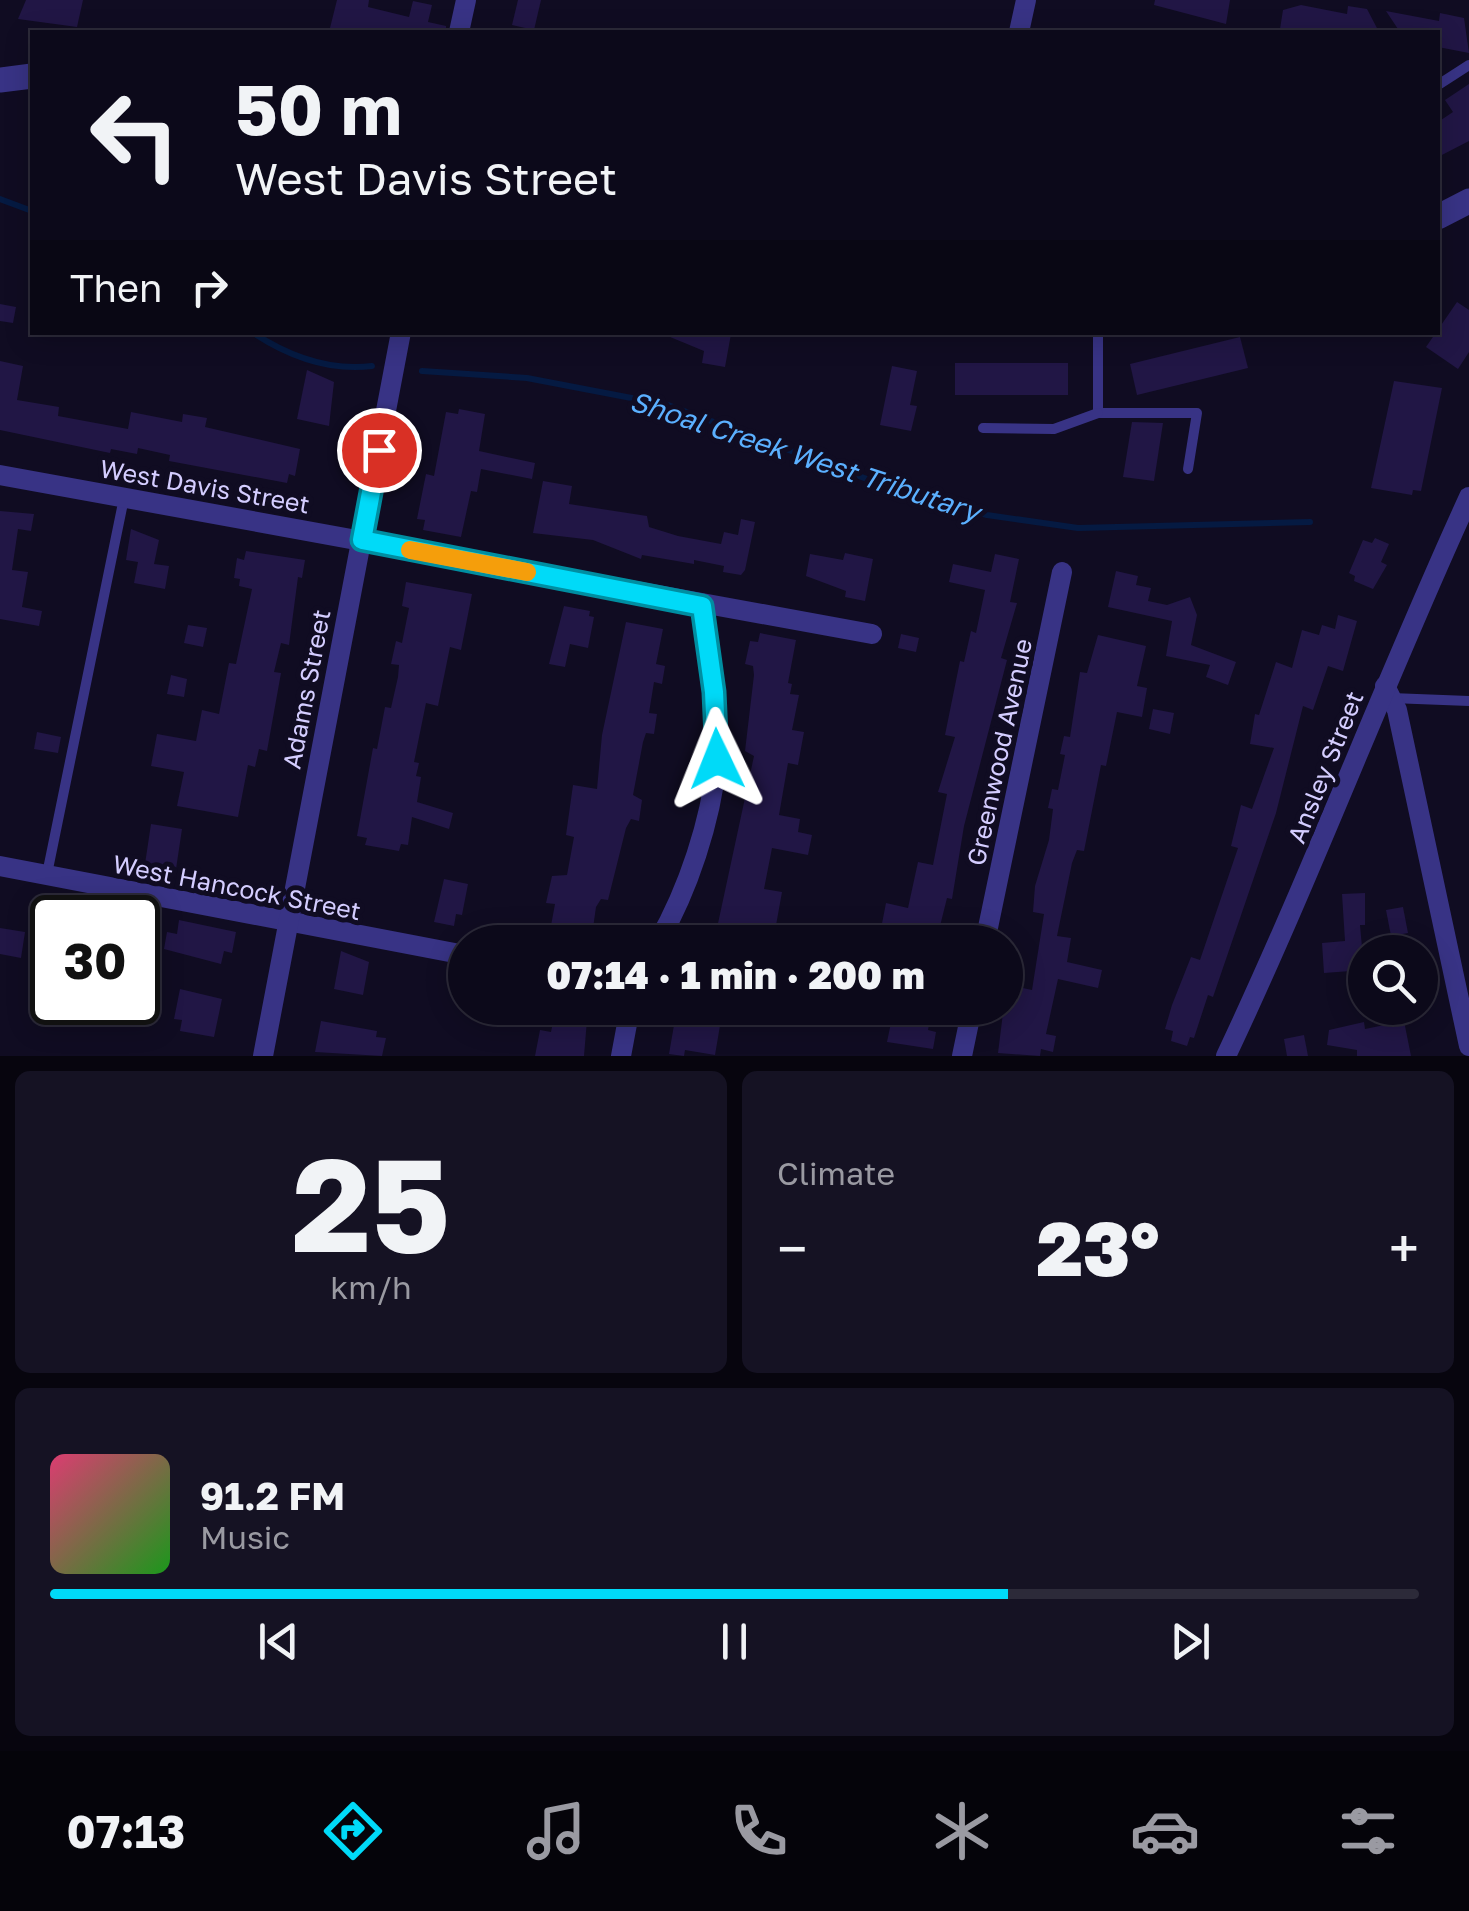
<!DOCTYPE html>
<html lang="en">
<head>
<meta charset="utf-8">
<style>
  :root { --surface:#0c091a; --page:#151223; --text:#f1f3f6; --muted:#9a9aa2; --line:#2c2a39; --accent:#00daf8 }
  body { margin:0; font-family:"Golos Text",sans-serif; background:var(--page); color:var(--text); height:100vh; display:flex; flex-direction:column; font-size:38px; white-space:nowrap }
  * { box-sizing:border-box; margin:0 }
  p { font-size:32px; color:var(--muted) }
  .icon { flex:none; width:55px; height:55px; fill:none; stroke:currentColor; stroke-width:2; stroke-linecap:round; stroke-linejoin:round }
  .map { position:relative; height:1056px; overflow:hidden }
  .side { display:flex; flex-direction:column; gap:15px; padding:15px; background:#07050e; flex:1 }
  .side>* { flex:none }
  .guide { position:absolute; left:30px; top:30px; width:1410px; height:305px; border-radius:0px; box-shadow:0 5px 25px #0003,0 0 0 2px var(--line); background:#0c091a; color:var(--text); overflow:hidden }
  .fabs { position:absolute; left:1348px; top:935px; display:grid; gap:20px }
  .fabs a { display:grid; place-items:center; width:90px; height:90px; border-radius:50%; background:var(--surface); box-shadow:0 5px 25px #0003,0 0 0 2px var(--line); font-size:50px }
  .speed { position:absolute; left:30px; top:895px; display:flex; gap:20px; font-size:50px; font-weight:700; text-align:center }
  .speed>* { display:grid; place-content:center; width:130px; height:130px; border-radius:50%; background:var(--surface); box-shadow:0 5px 25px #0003,0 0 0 2px var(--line); line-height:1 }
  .speed .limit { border:5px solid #111; border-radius:15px; background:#fff; color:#111 }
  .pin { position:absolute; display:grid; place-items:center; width:85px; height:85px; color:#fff; margin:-42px; border:5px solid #fff; border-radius:50%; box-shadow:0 2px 10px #0007 }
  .me { position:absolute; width:110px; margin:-55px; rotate:358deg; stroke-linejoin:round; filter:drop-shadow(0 0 8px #0008) }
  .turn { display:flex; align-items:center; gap:35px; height:210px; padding:0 40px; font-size:45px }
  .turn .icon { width:130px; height:130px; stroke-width:2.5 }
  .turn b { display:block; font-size:70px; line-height:85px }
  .then { display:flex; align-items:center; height:95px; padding:0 40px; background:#0003; gap:20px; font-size:38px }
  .big { font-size:75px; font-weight:800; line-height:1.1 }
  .side .card { flex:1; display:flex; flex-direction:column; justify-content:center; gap:15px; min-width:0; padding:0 35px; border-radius:15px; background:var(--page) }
  .side .dial { align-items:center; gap:0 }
  .dial b { font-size:130px; line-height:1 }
  .song { display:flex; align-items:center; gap:30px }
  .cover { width:120px; height:120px; border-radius:15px; background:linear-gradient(135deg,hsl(340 70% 55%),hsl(120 70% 35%)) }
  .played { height:10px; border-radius:5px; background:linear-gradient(90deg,var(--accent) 70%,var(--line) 70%) }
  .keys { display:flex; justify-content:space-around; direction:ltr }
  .heat { display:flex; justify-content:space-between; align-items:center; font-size:55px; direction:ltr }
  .side .tiles { flex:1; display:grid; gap:15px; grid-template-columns:1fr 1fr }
  .card:last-child { grid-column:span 2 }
  .trip { position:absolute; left:448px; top:925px; width:575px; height:100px; border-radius:50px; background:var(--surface); box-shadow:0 5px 25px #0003,0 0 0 2px var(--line); font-weight:800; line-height:100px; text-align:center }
  .dock { display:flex; height:160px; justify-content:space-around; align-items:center; background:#05040a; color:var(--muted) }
  .dock .icon { width:70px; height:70px }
  .dock .current { color:var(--accent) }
  .dock b { font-size:45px; color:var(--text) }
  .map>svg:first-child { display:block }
</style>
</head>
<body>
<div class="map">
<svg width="1469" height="1056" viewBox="0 0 1469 1056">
  <rect width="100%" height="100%" fill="#100c22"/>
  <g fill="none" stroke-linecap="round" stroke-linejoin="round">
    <!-- stream -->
    <g stroke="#051a42" stroke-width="6">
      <polyline points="0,199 32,211"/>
      <path d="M252 332C288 356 330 371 372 366"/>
      <polyline points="422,371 527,378 668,405 883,485 987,515 1078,528 1310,522"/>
    </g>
  </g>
  <!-- building -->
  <g fill="#211645">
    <polygon points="26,0 83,0 77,27 18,19"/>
    <polygon points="337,0 369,0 368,7 409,17 413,1 432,5 428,22 446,26 446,32 329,32"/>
    <polygon points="518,0 541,0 534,30 512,25"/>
    <polygon points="1155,0 1230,0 1226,24 1154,5"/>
    <polygon points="1301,5 1347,14 1348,6 1367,9 1379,32 1280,29 1283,10"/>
    <polygon points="1386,11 1439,21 1440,13 1464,18 1469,53 1438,47 1438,32 1400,32"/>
    <polygon points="1469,84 1469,141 1438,157 1438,122 1453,112 1445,100"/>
    <polygon points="1457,302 1469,310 1469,352 1458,369 1426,347"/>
    <polygon points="0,304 16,307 13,323 0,321"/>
    <polygon points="658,332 731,334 725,367 702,363 704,351"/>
    <polygon points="1240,337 1248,368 1137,395 1130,364"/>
    <polygon points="0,361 23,366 17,400 59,407 58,416 128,429 131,412 182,422 183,414 207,418 205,427 300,449 295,476 289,474 287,483 169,461 170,455 138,448 137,454 111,449 110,453 0,430"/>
    <rect x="955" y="363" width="113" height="32"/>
    <polygon points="892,366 917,371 910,405 917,406 911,431 880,425"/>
    <polygon points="307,370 334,382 329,426 297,419"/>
    <polygon points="1394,381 1442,388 1421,491 1413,490 1412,495 1371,488"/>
    <polygon points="459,409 485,414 479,451 535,463 532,479 481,469 477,492 471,491 461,537 423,530 425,520 417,519 426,474 434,476 446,412 458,414"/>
    <polygon points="1132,422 1163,423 1154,481 1123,477"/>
    <polygon points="543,481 572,486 569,504 647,516 649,527 678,536 721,544 724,532 738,535 741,519 755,522 745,570 741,575 723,572 724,566 694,560 694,564 642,555 641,559 593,540 533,533"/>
    <polygon points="0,511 34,514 31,531 18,529 12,570 28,572 22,607 42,611 39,626 0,619"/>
    <polygon points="131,529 159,540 154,564 169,566 165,589 134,583 138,562 126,560"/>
    <polygon points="1375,538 1389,544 1381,562 1387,565 1373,589 1354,581 1355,576 1349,573 1363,540 1372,543"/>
    <polygon points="246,551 305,560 302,578 298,577 289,645 281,643 274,672 281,673 267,751 259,749 255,767 248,765 238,817 177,806 184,772 151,766 157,734 196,741 202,710 219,714 229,663 236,664 252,589 239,586 240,579 234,578 237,558 244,560"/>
    <polygon points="845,553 873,559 865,601 845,597 846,591 806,576 810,554 843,560"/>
    <polygon points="995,554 1019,559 1010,602 1017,603 1001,658 1007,660 964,826 952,899 947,898 936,942 879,939 886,903 908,908 918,862 933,865 947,794 938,792 955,737 945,735 960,661 964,662 971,631 976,633 985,590 949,582 953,564 991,572"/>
    <polygon points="1116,571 1138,576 1136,585 1151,588 1148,601 1167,605 1190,597 1197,615 1191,645 1236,662 1228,685 1206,677 1210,665 1166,656 1172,621 1108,607"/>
    <polygon points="406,582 472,594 461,650 450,647 438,706 426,703 414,762 419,763 416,776 421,777 417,802 453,813 449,829 412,817 408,845 401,844 399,851 365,845 367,838 357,836 373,748 377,749 385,707 391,708 398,677 399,665 391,664 396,641 402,643 409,608 402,606"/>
    <polygon points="564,606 590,611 589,616 594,617 588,648 570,644 565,667 549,664"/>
    <polygon points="1338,615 1357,621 1343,671 1328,666 1313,710 1303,706 1276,813 1213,997 1208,995 1194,1038 1190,1037 1187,1046 1171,1041 1173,1031 1165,1029 1172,1005 1191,957 1200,960 1238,848 1231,846 1241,805 1252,809 1274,748 1250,744 1255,714 1259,715 1276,662 1292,668 1302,630 1319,635 1322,625 1335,629"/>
    <polygon points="626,622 663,629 656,664 665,666 662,684 654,682 649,713 657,714 654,734 646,733 643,742 633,795 642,800 639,821 631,819 626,828 608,900 601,899 596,907 591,942 548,942 555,904 546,903 552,876 567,875 574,837 566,835 573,785 597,789 602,735"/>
    <polygon points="188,625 207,628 203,647 184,643"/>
    <polygon points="760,633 796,640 788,683 792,684 790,694 799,695 792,730 804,732 798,765 788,763 779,815 800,819 798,832 812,835 808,855 772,848 764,889 782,892 773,942 714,942 754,756 745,751 754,675 753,666 745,664 750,641 758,642"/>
    <polygon points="901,634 919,638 916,652 898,648"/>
    <polygon points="1098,635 1146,646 1137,686 1147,688 1142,717 1117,712 1106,766 1101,765 1084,851 1077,850 1072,863 1057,936 1071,938 1067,962 1102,970 1098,988 1058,979 1046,1034 1056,1036 1053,1052 1041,1049 1040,1056 998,1053 1005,997 1011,999 1014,986 1032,990 1044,914 1033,912 1035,886 1049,840 1053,809 1048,808 1052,789 1058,790 1065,755 1060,754 1064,736 1070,737 1080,672 1087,673"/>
    <polygon points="171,675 187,679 184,697 167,694"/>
    <polygon points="1153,709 1174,713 1170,734 1149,729"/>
    <polygon points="37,732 61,737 58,753 34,749"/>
    <polygon points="151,824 182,829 176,869 145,864"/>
    <polygon points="444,879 468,884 462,915 456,914 454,926 434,922"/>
    <polygon points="1365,893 1365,925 1360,925 1364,970 1324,973 1322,943 1345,941 1342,894"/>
    <polygon points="1403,907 1408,933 1391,936 1386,910"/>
    <polygon points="179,920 236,932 232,953 224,951 221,964 164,949 167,932 177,934"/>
    <polygon points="0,928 25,932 21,958 0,954"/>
    <polygon points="341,951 369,962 363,995 334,989"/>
    <polygon points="180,989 222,999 214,1037 180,1031 182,1020 174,1019"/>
    <polygon points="556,1008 588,1008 584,1056 535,1056 540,1030 551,1032"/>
    <polygon points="677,1008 723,1008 715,1055 685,1050 684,1056 669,1054"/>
    <polygon points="898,1011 930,1019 928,1030 936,1032 933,1049 887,1042 893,1013"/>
    <polygon points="321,1021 377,1031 376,1037 386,1038 382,1056 315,1052"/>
    <polygon points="1404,1021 1411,1056 1357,1056 1357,1050 1327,1045 1329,1030 1364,1022 1365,1029"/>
    <polygon points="1304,1035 1308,1056 1287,1056 1284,1039"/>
  </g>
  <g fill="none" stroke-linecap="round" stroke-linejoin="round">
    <!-- service -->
    <g stroke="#383385" stroke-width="10">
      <polyline points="1438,85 1469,65"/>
      <polyline points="1098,332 1098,413 1197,413 1188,469"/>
      <polyline points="983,428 1054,429 1098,413"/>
      <polyline points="1391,698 1469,701"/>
      <polyline points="47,874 124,498"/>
    </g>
    <!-- minor -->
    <g stroke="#383385" stroke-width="20">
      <polyline points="459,32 466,0"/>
      <polyline points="1019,32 1026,0"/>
      <polyline points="0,475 872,634"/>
      <polyline points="1385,686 1397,710 1469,1046"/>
      <polyline points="0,866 465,955"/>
      <path d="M658 942C688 890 711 821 717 760 721 710 709 656 702 606"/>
      <polyline points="985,942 1062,572"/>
      <polyline points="263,1056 401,332"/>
      <polyline points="621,1056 630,1008"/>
      <polyline points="962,1056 972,1008"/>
      <path d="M1226 1056C1313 872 1384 682 1469 497"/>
    </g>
    <!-- tertiary -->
    <g stroke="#383385" stroke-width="25">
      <polyline points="0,80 32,76"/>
      <polyline points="1438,217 1469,201"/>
    </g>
  </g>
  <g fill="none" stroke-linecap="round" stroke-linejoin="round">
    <defs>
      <polyline id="route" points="379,450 362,540 702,606 714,692 717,759"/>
    </defs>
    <!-- route casing -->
    <use href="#route" stroke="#008ea1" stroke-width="25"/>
    <!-- route -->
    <use href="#route" stroke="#00daf8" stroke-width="18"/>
    <!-- slow -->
    <polyline stroke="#f59e0b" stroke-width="18" points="410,550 527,572"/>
  </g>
  <g text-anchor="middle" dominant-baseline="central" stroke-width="10" stroke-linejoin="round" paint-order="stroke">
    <!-- street labels -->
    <g font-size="25" fill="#d4cdff" stroke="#100c22">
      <text transform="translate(205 486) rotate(10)">West Davis Street</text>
      <text transform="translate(306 689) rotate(-79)">Adams Street</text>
      <text transform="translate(999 752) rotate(-78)">Greenwood Avenue</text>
      <text transform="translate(1325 767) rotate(-68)">Ansley Street</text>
      <text transform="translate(237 887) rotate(11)">West Hancock Street</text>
    </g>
    <!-- water labels -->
    <g font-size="28" font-style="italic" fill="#5bb0ff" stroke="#100c22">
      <text transform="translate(805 456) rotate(18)">Shoal Creek West Tributary</text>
    </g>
  </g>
</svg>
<div class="fabs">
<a><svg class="icon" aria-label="search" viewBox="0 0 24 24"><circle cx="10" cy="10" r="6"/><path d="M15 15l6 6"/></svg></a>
</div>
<div class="speed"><div class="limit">30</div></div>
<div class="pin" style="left:379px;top:450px;background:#d93025"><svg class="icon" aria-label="arrive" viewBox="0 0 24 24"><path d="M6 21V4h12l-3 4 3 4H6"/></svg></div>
<svg class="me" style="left:717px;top:759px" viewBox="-20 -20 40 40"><path d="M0-17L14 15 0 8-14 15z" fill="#00daf8" stroke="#fff" stroke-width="4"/></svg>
<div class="trip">07:14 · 1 min · 200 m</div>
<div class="guide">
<div class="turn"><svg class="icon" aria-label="left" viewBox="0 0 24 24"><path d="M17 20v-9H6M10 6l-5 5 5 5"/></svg><div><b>50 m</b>West Davis Street</div></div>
<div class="then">Then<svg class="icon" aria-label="right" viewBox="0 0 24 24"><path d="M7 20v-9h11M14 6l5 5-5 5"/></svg></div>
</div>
</div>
<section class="side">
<div class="tiles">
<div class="card dial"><b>25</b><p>km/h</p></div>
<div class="card"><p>Climate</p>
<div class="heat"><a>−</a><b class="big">23°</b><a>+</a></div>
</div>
<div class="card">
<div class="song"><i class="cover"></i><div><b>91.2 FM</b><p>Music</p></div></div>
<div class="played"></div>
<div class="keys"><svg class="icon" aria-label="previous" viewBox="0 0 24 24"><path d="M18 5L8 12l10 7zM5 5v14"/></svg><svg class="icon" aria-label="pause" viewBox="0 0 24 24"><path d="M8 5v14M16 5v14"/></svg><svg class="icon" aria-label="next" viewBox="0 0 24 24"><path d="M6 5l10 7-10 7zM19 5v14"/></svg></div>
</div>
</div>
</section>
<nav class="dock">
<b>07:13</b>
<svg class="icon current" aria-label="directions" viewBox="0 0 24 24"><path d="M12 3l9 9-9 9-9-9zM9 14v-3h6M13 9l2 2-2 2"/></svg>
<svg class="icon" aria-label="music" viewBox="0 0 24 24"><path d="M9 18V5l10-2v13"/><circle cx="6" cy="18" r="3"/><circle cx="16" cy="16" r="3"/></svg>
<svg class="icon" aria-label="phone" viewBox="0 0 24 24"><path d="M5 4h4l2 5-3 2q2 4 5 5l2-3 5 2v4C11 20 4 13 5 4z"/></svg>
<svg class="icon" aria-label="climate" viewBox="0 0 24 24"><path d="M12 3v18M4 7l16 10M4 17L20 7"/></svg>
<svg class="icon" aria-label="car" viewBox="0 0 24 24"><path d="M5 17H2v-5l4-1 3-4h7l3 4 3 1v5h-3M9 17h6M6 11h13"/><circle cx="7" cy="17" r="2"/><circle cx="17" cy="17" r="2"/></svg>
<svg class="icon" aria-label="filters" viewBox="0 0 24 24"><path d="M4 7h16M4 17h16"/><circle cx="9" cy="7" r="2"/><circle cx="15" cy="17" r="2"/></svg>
</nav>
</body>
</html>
